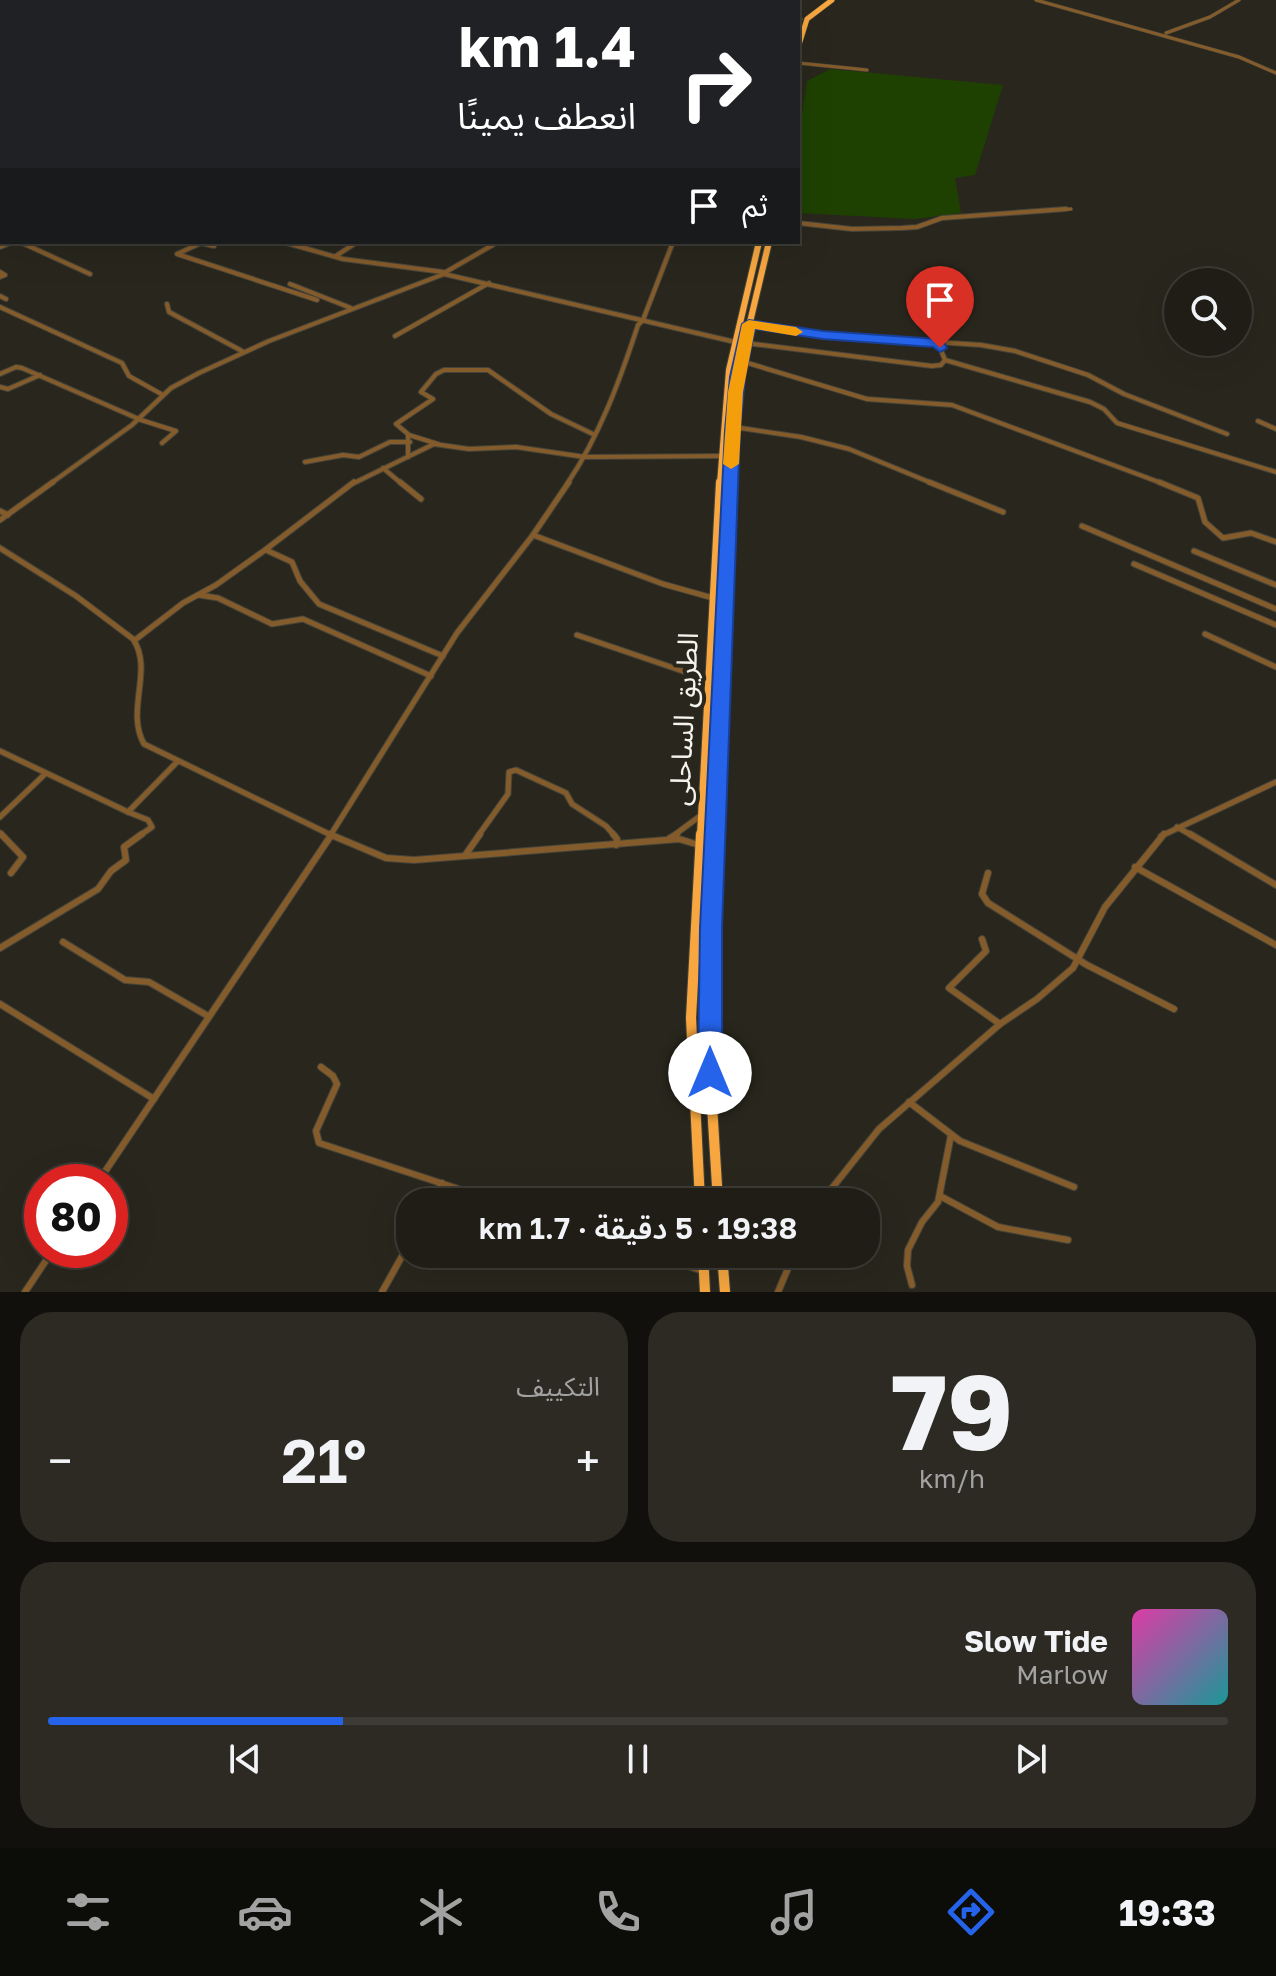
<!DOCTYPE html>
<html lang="ar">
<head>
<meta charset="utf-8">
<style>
  :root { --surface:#1f1d16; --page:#2c2a23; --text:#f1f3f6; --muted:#a1a2a1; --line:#3c3b35; --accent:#2563eb }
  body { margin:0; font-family:"Golos Text","Noto Sans Arabic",sans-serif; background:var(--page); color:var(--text); direction:rtl; height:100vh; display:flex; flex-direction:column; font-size:30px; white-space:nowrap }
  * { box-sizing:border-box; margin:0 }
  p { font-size:26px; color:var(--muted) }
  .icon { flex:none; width:44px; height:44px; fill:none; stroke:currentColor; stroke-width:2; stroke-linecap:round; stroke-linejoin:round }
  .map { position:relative; height:1292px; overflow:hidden; direction:ltr }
  .sheet { display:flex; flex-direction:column; gap:20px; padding:20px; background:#11100c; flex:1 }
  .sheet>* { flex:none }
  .banner { position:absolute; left:0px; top:0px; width:800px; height:244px; box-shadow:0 8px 32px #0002,0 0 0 2px var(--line); direction:rtl; background:#202124; color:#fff; overflow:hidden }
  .controls { position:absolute; left:1164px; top:268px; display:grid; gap:16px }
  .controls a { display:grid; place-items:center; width:88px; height:88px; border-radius:50%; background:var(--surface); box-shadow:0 8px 32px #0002,0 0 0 2px var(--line); font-size:40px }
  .speed { position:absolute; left:24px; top:1164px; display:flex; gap:16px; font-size:40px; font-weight:700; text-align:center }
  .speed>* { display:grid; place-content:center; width:104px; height:104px; border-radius:50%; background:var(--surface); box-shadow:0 8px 32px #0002,0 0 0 2px var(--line); line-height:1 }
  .speed .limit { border:12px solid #d22; background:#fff; color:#111 }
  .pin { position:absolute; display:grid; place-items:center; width:68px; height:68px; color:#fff; margin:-82px -34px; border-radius:50% 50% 50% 0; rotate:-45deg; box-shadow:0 0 8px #0007 }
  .pin .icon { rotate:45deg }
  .me { position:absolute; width:88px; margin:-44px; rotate:0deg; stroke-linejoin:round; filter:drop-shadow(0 0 6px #0008) }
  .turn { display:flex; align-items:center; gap:28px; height:168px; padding:0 32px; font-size:36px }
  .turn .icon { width:104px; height:104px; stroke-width:2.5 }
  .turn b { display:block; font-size:56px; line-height:68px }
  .then { display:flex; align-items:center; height:76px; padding:0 32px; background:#0003; gap:16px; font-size:30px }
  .big { font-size:60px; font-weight:600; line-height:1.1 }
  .sheet .widget { flex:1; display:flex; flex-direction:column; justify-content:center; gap:12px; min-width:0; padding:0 28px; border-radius:32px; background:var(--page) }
  .sheet .dial { align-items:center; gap:0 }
  .dial b { font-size:104px; line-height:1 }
  .song { display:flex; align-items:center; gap:24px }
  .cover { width:96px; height:96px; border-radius:12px; background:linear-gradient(135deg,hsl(320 70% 55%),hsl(180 70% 35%)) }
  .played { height:8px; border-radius:4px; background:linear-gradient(90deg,var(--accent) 25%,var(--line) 25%) }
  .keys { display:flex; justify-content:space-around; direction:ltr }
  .heat { display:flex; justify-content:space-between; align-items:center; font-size:44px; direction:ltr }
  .sheet .tiles { flex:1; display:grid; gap:20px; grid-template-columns:1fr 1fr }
  .widget:last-child { grid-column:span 2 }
  .trip { position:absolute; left:396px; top:1188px; width:484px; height:80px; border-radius:32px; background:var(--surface); box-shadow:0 8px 32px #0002,0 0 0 2px var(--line); font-weight:600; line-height:80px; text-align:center; direction:rtl }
  .dock { display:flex; height:128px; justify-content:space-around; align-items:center; background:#0c0c09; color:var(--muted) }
  .dock .icon { width:56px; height:56px }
  .dock .on { color:var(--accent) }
  .dock b { font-size:36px; color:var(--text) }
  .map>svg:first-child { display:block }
</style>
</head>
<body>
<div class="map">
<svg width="1276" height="1292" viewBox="0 0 1276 1292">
  <rect width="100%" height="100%" fill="#29271d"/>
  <!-- green -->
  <polygon fill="#1e4101" points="830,69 1003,85 975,175 955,178 961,213 915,219 798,213 798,140 807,81"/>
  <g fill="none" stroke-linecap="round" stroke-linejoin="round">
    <defs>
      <g id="minor-far3">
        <polyline points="250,0 254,2"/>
        <polyline points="742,0 751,2"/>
        <polyline points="1036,0 1239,57 1276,73"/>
        <polyline points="272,2 279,0"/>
        <polyline points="441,2 449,0"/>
        <polyline points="659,2 664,0"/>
        <polyline points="798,18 801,19"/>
        <polyline points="1166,33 1210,17 1239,0"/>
        <polyline points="798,63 867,70"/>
        <polyline points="0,84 2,80"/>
        <polyline points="0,97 2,92"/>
        <polyline points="1038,211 1071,209"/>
      </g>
      <g id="minor-far2">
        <polyline points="798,223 852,229 902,228 917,227 942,218 1066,209"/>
        <polyline points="20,242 90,274"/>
        <polyline points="283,242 343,259 443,272"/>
        <polyline points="214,246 201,243 177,254 317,300"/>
        <polyline points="0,247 13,242"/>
        <polyline points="336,256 357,242"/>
        <polyline points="0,272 5,275 0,277"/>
        <polyline points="444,273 498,242"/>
        <polyline points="290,284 351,308"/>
        <polyline points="0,296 6,299"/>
        <polyline points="167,304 169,312 242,351"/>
        <polyline points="0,307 122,363 129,376 163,395"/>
        <polyline points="749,324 815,334 981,345 1015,351 1088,375 1124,394 1227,434"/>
        <polyline points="395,336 489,283"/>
        <polyline points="745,343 932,366 941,365 945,360"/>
        <polyline points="938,343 945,360 1090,402 1104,409 1117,423 1276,472"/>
        <polyline points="741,361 867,399 952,405 1164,484"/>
        <polyline points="0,374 16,367 22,368 141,420 176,431 162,443"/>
        <polyline points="0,387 8,389 40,375"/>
        <polyline points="1258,421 1276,429"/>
        <polyline points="734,427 801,437 849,449 934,484"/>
        <polyline points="409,435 438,444"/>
        <polyline points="408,457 408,434 396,424 433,399 421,392 436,374 444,370 488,370 551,414 595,435"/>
        <polyline points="305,462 343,455 359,457 390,442 410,442"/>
        <polyline points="383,468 402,484"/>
        <polyline points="50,484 132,425 171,388 199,373 269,341 444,274 735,342"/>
        <polyline points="352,484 434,444 469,449 516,447 585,457 723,456"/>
        <path d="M567 484C600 435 620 380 638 325L643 320 673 242"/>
      </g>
      <g id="minor-far1">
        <polyline points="400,482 421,499"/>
        <polyline points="929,482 1003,512"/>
        <polyline points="1159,482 1198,498 1205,522 1223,538 1251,533 1276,542"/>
        <polyline points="0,511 8,515"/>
        <polyline points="0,520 53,482"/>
        <polyline points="1082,526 1276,609"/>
        <polyline points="533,535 663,584 713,598"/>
        <path d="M0 548 76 596 133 639C154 670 125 710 144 744L333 836"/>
        <polyline points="266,550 292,562 300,581 319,604 443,656"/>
        <polyline points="1194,551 1276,585"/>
        <polyline points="1134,564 1276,625"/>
        <polyline points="199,595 218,598 272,624 303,619 431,676"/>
        <polyline points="1205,634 1276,667"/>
        <polyline points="577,635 709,680"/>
        <polyline points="135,640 183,603 216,585 265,550 354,482"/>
        <polyline points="0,751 128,812 177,762"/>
        <polyline points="128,812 148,820 152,827 139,836"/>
        <polyline points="0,817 45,774"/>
        <polyline points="1177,827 1193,836"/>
        <polyline points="0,833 3,836"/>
        <polyline points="330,836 457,633 533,535 569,482"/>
        <polyline points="478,836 508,794 509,772 516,770 566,793 572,804 606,826 615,836"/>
        <polyline points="673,836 700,816"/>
        <polyline points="1161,836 1276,782"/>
      </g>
      <g id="minor">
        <polyline points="1,834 23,857 11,873"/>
        <polyline points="329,834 386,858 414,860 679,839 699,845"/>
        <polyline points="613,834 617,839 616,845"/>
        <polyline points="1190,834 1276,885"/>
        <polyline points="670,838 677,834"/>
        <polyline points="466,854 480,834"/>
        <polyline points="1135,867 1276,945"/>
        <polyline points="988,873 982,894 988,903 1087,965 1174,1009"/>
        <polyline points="982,939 986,951 949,988 1000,1024"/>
        <polyline points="63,942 125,980 149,982 208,1016"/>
        <polyline points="0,948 98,889 111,871 126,860 124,847 142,834"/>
        <polyline points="0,1004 154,1099"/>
        <polyline points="321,1067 333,1076 337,1084 316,1131 319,1143 498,1202"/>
        <polyline points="909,1102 960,1141 1074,1187"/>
        <polyline points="98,1182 332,834"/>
        <polyline points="940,1196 998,1227 1068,1240"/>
        <polyline points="432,1202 442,1183"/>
        <polyline points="821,1202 879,1129 1000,1024 1037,999 1073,968 1105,907 1164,834"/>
        <polyline points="652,1254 703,1271"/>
        <polyline points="912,1285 907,1266 908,1250 922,1222 938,1202 951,1135"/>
        <polyline points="25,1292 53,1250"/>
        <polyline points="382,1292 410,1242"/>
        <polyline points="778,1292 794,1254"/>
      </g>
      <polyline id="highway-far3" points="798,48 807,19 832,0"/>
      <g id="highway-far2">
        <polyline points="720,484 729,370 759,242"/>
        <polyline points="730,484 737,377 769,242"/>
      </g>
      <g id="highway-far1">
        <polyline points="701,836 720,482"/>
        <polyline points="715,836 730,482"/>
      </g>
      <g id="highway">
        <polyline points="715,834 710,955 710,1073 718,1202"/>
        <polyline points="700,1202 691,1018 701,834"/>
        <polyline points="703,1254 705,1292"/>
        <polyline points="722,1254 725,1292"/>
      </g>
    </defs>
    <!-- minor-far3 casing -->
    <use href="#minor-far3" stroke="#45443a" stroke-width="4"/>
    <!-- minor-far2 casing -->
    <use href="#minor-far2" stroke="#45443a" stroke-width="6"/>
    <!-- minor-far1 casing -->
    <use href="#minor-far1" stroke="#45443a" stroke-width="7"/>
    <!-- minor casing -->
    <use href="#minor" stroke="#45443a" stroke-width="8"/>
    <!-- highway-far3 casing -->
    <use href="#highway-far3" stroke="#45443a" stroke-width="6"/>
    <!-- highway-far2 casing -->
    <use href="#highway-far2" stroke="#45443a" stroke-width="8"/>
    <!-- highway-far1 casing -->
    <use href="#highway-far1" stroke="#45443a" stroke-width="10"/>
    <!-- highway casing -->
    <use href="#highway" stroke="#45443a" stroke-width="12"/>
    <!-- minor-far3 -->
    <use href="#minor-far3" stroke="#845b2b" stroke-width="3"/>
    <!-- minor-far2 -->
    <use href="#minor-far2" stroke="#845b2b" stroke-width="4"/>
    <!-- minor-far1 -->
    <use href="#minor-far1" stroke="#845b2b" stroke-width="5"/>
    <!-- minor -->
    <use href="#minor" stroke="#845b2b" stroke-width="6"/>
    <!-- highway-far3 -->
    <use href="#highway-far3" stroke="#f8a740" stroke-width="5"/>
    <!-- highway-far2 -->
    <use href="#highway-far2" stroke="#f8a740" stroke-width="6"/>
    <!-- highway-far1 -->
    <use href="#highway-far1" stroke="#f8a740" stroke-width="8"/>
    <!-- highway -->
    <use href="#highway" stroke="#f8a740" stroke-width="10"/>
  </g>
  <!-- route -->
  <polygon fill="#2563eb" stroke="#184099" stroke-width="2" points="749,320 823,331 938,339 943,340 947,348 940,352 933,347 823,339 755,329 745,377 740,430 722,928 722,1073 718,1080 710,1083 701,1080 698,1073 700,928 725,430 730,377 742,324"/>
  <!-- slow -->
  <polygon fill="#f59e0b" points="749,320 796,327 803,332 796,336 755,329 743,392 739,464 731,469 723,464 728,392 742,324"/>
  <g text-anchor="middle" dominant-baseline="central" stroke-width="8" stroke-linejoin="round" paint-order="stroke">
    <!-- street labels -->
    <g font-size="28" fill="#f4f3ec" stroke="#29271d">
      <text transform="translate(683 719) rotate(-87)">الطريق الساحلى</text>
    </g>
  </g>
</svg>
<div class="controls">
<a><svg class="icon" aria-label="search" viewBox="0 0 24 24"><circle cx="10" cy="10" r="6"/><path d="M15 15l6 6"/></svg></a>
</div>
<div class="speed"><div class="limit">80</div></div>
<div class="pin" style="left:940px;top:348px;background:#d93025"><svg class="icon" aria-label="arrive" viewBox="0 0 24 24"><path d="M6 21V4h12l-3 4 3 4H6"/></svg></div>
<svg class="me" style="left:710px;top:1073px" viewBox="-20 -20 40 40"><circle r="19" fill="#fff"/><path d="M0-13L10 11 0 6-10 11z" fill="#2563eb"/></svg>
<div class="trip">19:38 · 5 دقيقة · 1.7 km</div>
<div class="banner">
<div class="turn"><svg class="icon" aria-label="right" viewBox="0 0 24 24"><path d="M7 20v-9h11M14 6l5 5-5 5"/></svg><div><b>1.4 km</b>انعطف يمينًا</div></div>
<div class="then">ثم<svg class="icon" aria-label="arrive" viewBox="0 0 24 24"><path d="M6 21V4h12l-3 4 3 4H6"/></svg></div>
</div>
</div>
<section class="sheet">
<div class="tiles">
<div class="widget dial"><b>79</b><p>km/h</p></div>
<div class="widget"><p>التكييف</p>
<div class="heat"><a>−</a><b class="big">21°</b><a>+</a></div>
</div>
<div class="widget">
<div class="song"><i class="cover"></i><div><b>Slow Tide</b><p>Marlow</p></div></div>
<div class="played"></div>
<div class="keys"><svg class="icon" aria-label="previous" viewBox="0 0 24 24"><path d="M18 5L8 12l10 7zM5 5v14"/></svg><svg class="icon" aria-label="pause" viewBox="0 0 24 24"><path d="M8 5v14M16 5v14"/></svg><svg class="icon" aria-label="next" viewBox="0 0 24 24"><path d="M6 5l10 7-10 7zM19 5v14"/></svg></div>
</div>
</div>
</section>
<nav class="dock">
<b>19:33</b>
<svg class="icon on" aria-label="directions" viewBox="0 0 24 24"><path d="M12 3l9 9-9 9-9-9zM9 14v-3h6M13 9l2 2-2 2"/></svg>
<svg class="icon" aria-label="music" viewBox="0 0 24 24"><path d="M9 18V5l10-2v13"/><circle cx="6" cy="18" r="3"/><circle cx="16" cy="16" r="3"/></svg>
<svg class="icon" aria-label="phone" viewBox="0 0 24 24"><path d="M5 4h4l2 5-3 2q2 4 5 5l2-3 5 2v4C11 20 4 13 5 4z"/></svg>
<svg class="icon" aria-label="climate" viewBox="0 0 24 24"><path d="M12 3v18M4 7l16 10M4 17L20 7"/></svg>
<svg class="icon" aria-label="car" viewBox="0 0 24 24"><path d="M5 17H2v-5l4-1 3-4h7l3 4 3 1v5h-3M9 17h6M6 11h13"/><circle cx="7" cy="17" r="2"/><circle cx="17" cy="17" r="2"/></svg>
<svg class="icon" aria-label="filters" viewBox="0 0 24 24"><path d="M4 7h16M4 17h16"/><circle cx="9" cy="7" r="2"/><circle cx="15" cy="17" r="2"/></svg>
</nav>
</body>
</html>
